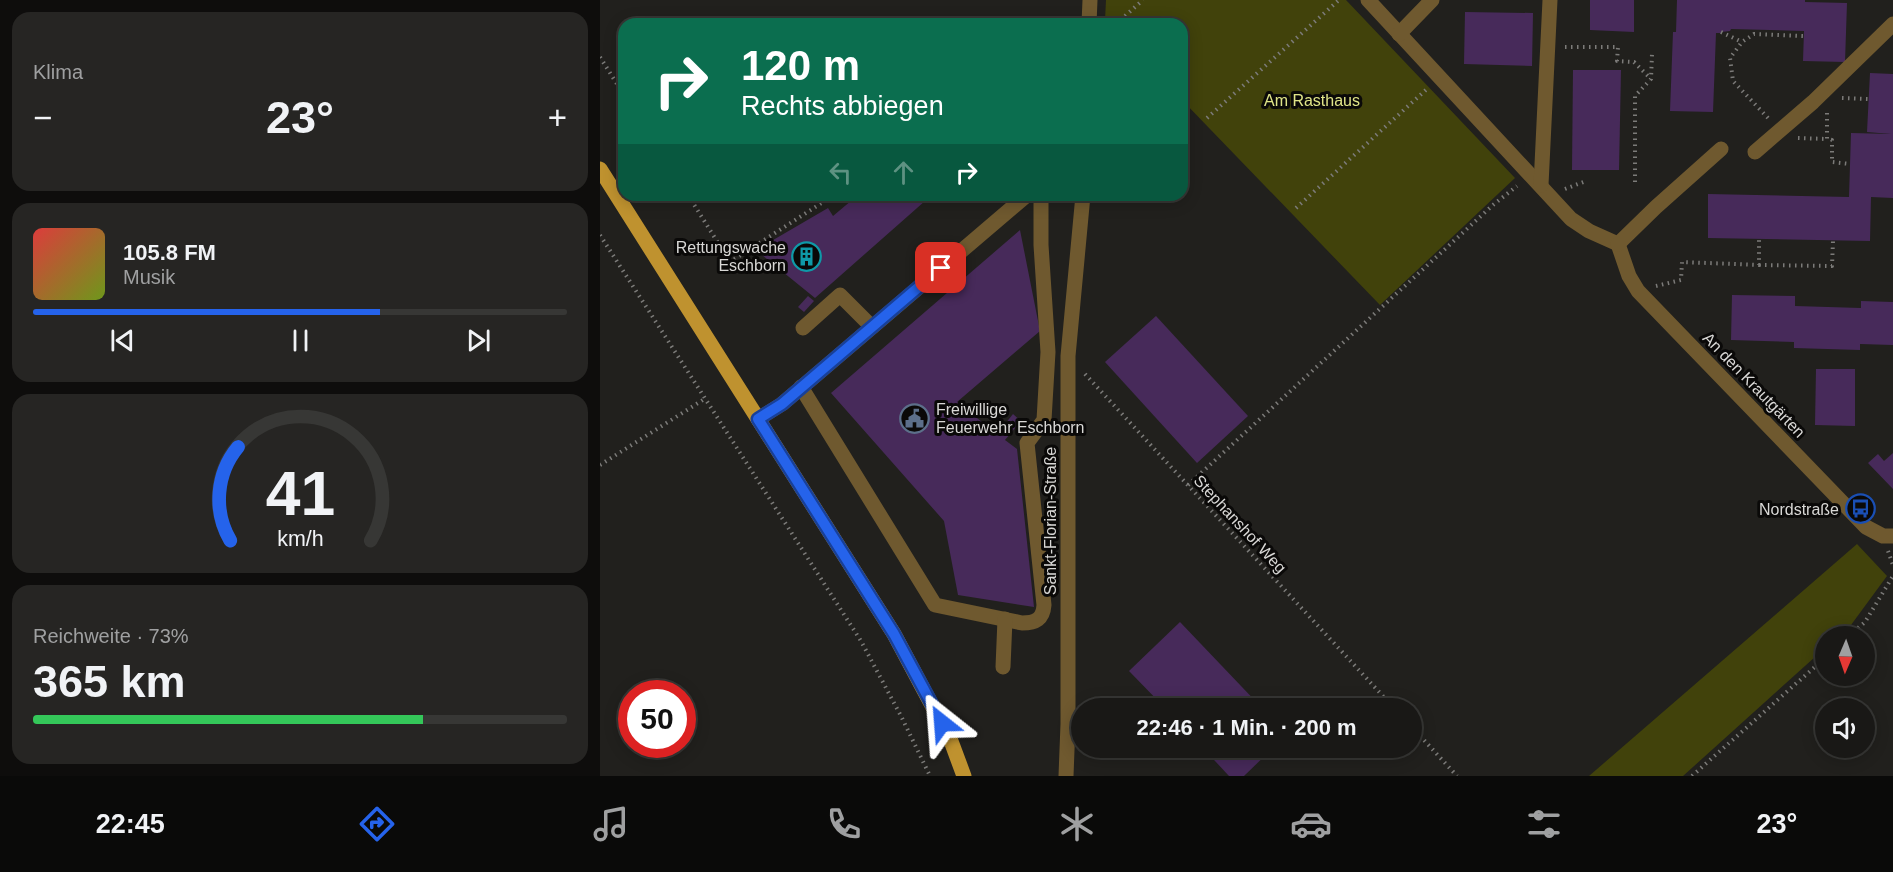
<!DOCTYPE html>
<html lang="de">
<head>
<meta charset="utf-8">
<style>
  :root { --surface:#191816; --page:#262523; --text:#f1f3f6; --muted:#9fa0a1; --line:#373735; --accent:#2563eb }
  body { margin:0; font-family:Arial,sans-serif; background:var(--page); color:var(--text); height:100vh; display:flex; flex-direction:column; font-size:22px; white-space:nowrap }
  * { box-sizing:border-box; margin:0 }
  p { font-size:20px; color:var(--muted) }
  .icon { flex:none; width:33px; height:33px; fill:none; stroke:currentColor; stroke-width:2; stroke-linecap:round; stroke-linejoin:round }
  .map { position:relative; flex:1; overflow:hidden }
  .drawer { display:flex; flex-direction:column; gap:12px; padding:12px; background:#0e0d0c; width:600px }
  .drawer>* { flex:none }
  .top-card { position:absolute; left:18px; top:18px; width:570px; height:183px; border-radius:18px; box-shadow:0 3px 15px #0003,0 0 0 2px var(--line); background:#0b6e4f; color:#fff; overflow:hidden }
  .needle { width:39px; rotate:182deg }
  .buttons { position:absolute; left:1215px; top:626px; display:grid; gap:12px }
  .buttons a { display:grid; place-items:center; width:60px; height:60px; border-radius:50%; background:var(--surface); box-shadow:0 3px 15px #0003,0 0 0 2px var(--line); font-size:30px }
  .speed { position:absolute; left:18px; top:680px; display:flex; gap:12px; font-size:30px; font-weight:700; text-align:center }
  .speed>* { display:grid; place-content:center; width:78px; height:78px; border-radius:50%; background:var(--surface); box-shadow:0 3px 15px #0003,0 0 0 2px var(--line); line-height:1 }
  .speed .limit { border:9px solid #d22; background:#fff; color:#111 }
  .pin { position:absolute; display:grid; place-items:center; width:51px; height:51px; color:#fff; margin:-26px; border-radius:12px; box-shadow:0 3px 9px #0006 }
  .me { position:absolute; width:66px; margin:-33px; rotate:332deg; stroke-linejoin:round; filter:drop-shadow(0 0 4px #0008) }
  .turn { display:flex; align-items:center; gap:21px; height:126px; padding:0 24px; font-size:27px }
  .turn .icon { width:78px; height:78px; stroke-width:2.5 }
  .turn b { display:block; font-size:42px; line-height:51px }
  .lanes { display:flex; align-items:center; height:57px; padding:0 24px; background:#0003; justify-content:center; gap:30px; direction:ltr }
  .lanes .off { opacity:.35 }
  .big { font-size:45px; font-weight:700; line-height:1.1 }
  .drawer .card { flex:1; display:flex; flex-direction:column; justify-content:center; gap:9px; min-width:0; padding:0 21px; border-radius:18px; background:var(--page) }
  .drawer .dial { align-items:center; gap:0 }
  .dial svg { height:156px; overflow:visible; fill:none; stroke:var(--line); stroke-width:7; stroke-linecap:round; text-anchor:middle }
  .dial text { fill:var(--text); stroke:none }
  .song { display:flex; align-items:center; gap:18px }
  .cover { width:72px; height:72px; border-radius:9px; background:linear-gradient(135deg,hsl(0 70% 55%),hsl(80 70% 35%)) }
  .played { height:6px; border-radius:3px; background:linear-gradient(90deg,var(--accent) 65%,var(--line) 65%) }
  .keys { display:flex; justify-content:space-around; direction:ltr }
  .heat { display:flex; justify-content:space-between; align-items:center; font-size:33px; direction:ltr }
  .charge { height:9px; border-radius:4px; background:linear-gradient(90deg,#34c759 73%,var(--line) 0) }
  .trip { position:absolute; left:471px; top:698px; width:351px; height:60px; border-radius:30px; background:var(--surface); box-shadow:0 3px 15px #0003,0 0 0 2px var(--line); font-weight:700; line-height:60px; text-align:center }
  .tab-bar { display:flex; height:96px; justify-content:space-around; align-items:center; background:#0a0a09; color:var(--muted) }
  .tab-bar .icon { width:42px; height:42px }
  .tab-bar .on { color:var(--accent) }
  .tab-bar b { font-size:27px; color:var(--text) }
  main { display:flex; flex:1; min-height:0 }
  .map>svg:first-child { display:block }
</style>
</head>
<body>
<main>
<section class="drawer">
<div class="card"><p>Klima</p>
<div class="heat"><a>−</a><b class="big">23°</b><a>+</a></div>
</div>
<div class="card">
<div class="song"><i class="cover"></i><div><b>105.8 FM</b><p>Musik</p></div></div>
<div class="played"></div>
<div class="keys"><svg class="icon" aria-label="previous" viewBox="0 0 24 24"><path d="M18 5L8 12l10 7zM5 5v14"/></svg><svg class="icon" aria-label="pause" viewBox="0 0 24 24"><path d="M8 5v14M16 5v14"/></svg><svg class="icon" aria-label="next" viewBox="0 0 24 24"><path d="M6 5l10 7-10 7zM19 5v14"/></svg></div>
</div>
<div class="card dial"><svg viewBox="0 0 100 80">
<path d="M14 69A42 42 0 1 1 86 69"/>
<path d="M14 69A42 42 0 0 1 18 21" stroke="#2563eb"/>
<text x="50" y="56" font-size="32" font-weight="700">41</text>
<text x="50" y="72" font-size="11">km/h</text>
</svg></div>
<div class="card"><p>Reichweite · 73%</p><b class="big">365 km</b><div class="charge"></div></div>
</section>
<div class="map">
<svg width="1293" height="776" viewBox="0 0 1293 776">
  <rect width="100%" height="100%" fill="#21201d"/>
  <!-- green -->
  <g fill="#41420b">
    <polygon points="506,0 746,0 915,178 780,305 582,100 582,24 508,24 505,20"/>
    <polygon points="1257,544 1287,576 1251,625 1239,636 1226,636 1225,648 1083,776 989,776"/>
  </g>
  <!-- building -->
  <g fill="#472a5a">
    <polygon points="990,0 1034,0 1034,32 990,30"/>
    <polygon points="1077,0 1205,0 1205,2 1247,3 1245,62 1203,61 1204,31 1131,29 1130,31 1121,32 1121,33 1116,33 1113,112 1070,111 1073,32 1076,32"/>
    <polygon points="865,12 933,13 932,66 864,64"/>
    <polygon points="973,70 1021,70 1019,170 972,170"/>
    <polygon points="1270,73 1293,74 1293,198 1271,197 1270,241 1108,238 1108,194 1249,197 1251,133 1291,134 1267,132"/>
    <polygon points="258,195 339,195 325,201 215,298 156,250 228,208 233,216"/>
    <polygon points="420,230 440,331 357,402 397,434 413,414 421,421 405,440 417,449 434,607 358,595 344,521 231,393"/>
    <polygon points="1132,295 1195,296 1195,306 1261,308 1261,301 1293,302 1293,345 1260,344 1260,350 1194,348 1194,342 1131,340"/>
    <polygon points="208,296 214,301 204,312 198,307"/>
    <polygon points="556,316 648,416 597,463 505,362"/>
    <polygon points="1216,369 1255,369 1255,426 1215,425"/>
    <polygon points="1293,453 1293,489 1268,463 1278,454 1284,461"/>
    <polygon points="580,622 662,708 565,708 529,671"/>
    <polygon points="602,747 674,747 644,776 629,776"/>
  </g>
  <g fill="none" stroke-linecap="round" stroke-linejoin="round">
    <!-- path -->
    <g stroke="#7c7b79" stroke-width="4" stroke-dasharray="1.5 4.5" stroke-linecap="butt">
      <polyline points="516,24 543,0"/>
      <polyline points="1121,32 1142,42"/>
      <polyline points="965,47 1018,47 1017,61 1034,62 1051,79"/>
      <polyline points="0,57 24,95"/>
      <polyline points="1242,98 1269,99"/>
      <polyline points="1227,113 1227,139 1232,140 1232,162 1250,164"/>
      <polyline points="607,118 739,0"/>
      <polyline points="1168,118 1133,81 1130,58 1142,42 1154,34 1204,36"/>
      <polyline points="1198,138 1227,139"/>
      <polyline points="1035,182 1035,96 1051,79 1052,54"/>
      <polyline points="965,189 986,181"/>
      <polyline points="88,195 130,262 234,195"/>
      <polyline points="696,208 828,88"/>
      <polyline points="0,235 261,641 302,718 330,776"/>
      <polyline points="1159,265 1232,266 1233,241"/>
      <polyline points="1056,286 1081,280 1082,262 1159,265 1159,239"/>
      <polyline points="485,374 794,708"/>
      <polyline points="0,465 106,398"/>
      <polyline points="588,485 893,205 917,186"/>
      <polyline points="1288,551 1293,565"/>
      <polyline points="1249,636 1265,622 1293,576"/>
      <polyline points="812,727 857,776"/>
      <polyline points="1092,776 1226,657"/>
    </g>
    <!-- minor -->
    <g stroke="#6f592f" stroke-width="15">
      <polyline points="768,0 971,219 989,231 1018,244 1029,276 1038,291 1266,527 1283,536 1293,536"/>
      <polyline points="489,24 490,0"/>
      <polyline points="799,34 832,0"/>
      <polyline points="1155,152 1213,102 1293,24"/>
      <polyline points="941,185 950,0"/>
      <polyline points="1018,244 1056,207 1121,149"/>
      <polyline points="203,328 240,295 272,327"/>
      <path d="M201 387 335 605 422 623C436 623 443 619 444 605L427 443 444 420 448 352 441 245V195"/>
      <polyline points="158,419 182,404 427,195"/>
      <polyline points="403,667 405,619"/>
      <polyline points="466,776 468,724 468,356 483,195"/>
    </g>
    <!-- major -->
    <polyline stroke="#bf922f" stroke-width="15" points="0,169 294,634 351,741 364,776"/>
  </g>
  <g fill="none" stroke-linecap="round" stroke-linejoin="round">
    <defs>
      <polyline id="route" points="341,268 182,404 158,419 294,634 342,723"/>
    </defs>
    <!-- route casing -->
    <use href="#route" stroke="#184099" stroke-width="15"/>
    <!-- route -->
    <use href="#route" stroke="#2563eb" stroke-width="10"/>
  </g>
  <!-- icons -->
  <defs>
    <symbol id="building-ring" viewBox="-11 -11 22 22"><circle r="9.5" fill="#0a0908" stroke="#0f9aa8" stroke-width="1.5"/><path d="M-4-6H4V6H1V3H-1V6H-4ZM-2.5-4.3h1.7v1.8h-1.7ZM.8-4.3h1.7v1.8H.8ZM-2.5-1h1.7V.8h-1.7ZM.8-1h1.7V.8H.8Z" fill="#0f9aa8"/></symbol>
    <symbol id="civic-ring" viewBox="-11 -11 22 22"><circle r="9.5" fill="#0a0908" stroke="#5c6f8a" stroke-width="1.5"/><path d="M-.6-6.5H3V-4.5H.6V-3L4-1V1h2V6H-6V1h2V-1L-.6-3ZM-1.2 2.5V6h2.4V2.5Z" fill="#5c6f8a"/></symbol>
    <symbol id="bus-ring" viewBox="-11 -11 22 22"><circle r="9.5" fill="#0a0908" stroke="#1a4fb4" stroke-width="1.5"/><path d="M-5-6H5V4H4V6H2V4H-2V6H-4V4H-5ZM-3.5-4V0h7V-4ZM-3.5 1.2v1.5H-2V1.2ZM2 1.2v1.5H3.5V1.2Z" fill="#1a4fb4"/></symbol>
  </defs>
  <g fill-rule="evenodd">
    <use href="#building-ring" x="190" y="240" width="33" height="33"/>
    <use href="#civic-ring" x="298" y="402" width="33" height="33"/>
    <use href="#bus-ring" x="1244" y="492" width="33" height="33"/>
  </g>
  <g text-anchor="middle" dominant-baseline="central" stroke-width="6" stroke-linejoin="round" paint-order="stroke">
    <!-- park labels -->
    <g font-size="16" fill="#e0e588" stroke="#0a0908">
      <text x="712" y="100">Am Rasthaus</text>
    </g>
    <!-- poi labels -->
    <g font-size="16" fill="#d9d8d6" stroke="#0a0908" text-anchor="end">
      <text x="186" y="247">Rettungswache<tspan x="186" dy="18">Eschborn</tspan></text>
      <text x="336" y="409" text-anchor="start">Freiwillige<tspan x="336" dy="18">Feuerwehr Eschborn</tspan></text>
      <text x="1239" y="509">Nordstraße</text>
    </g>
    <!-- street labels -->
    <g font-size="16" fill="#d9d8d6" stroke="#0a0908">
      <text transform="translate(1154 385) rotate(46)">An den Krautgärten</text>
      <text transform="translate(450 521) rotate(-90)">Sankt-Florian-Straße</text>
      <text transform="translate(640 524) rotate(47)">Stephanshof Weg</text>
    </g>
  </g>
</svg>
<div class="buttons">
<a><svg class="needle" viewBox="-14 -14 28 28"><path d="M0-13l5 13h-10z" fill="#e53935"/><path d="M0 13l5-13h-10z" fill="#9fa0a1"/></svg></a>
<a><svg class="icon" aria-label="sound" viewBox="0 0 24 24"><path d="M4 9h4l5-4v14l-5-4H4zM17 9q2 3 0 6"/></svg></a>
</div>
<div class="speed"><div class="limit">50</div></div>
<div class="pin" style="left:341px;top:268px;background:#d93025"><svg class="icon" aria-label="arrive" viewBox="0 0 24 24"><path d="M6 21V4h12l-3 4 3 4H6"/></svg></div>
<svg class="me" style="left:342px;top:723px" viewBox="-20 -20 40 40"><path d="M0-17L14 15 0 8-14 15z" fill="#2563eb" stroke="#fff" stroke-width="4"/></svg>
<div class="trip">22:46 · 1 Min. · 200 m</div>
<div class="top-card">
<div class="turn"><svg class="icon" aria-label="right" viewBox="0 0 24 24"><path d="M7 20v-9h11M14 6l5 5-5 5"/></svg><div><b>120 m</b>Rechts abbiegen</div></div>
<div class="lanes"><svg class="icon off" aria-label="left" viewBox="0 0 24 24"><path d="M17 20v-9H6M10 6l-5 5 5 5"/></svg><svg class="icon off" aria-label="ahead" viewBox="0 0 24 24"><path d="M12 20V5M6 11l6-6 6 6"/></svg><svg class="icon" aria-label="right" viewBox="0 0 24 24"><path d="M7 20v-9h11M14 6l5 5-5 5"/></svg></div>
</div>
</div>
</main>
<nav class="tab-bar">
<b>22:45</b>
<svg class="icon on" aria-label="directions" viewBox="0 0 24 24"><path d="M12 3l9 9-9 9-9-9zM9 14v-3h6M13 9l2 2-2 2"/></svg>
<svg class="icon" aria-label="music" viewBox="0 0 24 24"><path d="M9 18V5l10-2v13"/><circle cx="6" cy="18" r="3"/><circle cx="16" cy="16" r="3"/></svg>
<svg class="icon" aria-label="phone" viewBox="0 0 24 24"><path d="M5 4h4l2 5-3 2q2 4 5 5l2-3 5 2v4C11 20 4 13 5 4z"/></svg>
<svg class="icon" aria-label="climate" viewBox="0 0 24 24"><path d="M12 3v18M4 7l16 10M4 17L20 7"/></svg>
<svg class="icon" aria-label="car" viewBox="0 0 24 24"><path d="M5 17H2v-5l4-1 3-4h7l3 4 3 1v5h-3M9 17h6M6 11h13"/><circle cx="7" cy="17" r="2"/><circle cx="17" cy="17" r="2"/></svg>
<svg class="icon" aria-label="filters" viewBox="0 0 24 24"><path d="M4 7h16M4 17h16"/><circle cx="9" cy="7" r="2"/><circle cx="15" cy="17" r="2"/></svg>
<b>23°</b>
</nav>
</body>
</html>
